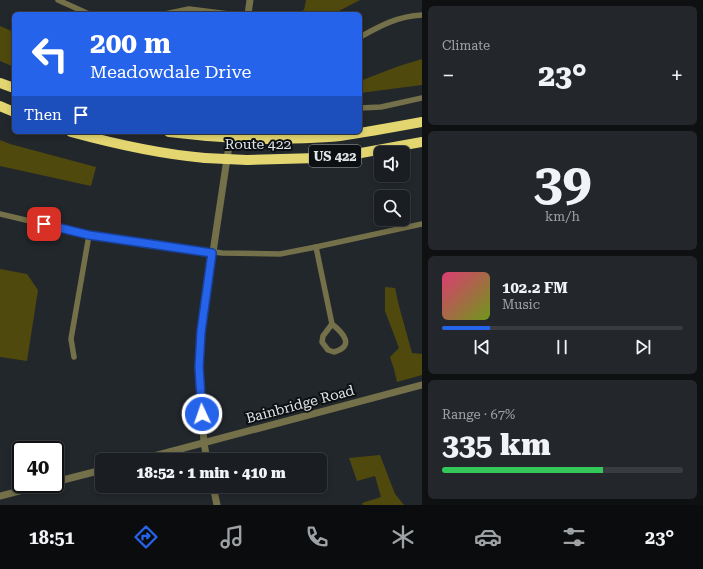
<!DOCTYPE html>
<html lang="en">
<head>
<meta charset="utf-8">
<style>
  :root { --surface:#1a1d21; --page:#23262a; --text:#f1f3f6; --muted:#9fa2a5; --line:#383b3f; --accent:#2563eb }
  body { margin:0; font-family:"Roboto Serif",serif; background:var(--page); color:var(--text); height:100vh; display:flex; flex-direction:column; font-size:15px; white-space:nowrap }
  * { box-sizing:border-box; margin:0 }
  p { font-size:13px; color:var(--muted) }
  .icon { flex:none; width:22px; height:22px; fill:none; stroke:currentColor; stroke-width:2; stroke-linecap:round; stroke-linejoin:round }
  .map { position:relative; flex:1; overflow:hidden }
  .drawer { display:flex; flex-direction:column; gap:6px; padding:6px; background:#0e1012; width:281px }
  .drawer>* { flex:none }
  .hud { position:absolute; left:12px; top:12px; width:350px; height:122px; border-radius:6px; box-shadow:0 2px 6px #0003,0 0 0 1px var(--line); background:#2563eb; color:#fff; overflow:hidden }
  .fabs { position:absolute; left:374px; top:146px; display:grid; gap:8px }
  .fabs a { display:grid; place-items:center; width:36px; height:36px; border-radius:6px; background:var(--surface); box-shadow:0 2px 6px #0003,0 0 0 1px var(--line); font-size:20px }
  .speed { position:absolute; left:12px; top:441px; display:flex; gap:8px; font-size:20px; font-weight:700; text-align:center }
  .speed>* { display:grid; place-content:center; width:52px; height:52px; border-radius:50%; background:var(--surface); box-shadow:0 2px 6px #0003,0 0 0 1px var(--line); line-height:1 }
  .speed .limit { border:2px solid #111; border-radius:6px; background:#fff; color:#111 }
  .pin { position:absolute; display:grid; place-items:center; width:34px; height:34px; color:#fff; margin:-17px; border-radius:8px; box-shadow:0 2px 6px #0006 }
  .me { position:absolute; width:44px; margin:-22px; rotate:357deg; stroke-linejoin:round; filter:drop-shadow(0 0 3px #0008) }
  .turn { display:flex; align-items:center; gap:14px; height:84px; padding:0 12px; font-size:18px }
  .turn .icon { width:52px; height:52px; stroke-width:2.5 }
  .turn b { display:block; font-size:28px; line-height:34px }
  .then { display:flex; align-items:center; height:38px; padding:0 12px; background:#0003; gap:8px; font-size:15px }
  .big { font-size:30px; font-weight:800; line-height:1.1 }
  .drawer .card { flex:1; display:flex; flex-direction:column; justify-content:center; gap:6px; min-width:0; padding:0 14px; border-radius:6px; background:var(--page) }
  .drawer .dial { align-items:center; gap:0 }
  .dial b { font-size:52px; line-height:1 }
  .song { display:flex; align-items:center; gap:12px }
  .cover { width:48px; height:48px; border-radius:6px; background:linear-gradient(135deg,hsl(340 70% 55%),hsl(80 70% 35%)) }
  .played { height:4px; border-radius:2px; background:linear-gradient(90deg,var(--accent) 20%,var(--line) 20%) }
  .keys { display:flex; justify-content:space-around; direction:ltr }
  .heat { display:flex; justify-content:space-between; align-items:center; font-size:22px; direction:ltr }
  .charge { height:6px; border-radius:3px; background:linear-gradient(90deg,#34c759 67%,var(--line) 0) }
  .trip { position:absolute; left:95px; top:453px; width:232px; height:40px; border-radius:6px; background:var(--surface); box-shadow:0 2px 6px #0003,0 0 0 1px var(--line); font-weight:800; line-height:40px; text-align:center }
  .tabs { display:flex; height:64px; justify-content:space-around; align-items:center; background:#0a0c0d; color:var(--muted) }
  .tabs .icon { width:28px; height:28px }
  .tabs .on { color:var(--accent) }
  .tabs b { font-size:18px; color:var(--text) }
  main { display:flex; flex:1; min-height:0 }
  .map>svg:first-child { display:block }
</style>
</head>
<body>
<main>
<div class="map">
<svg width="422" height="505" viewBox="0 0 422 505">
  <rect width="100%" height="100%" fill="#22272c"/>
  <!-- green -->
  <g fill="#50490d">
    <polygon points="306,0 360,0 333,14 293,14 304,10"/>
    <polygon points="0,26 14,32 14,67 0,61"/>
    <polygon points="422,59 422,85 360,93 360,81 399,66"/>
    <polygon points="0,140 10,144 96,167 91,186 0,166"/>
    <polygon points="0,269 27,274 38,290 27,361 0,357"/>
    <polygon points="385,287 395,288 399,306 412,353 422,354 422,375 397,382 394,369 390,357 399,348 385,311"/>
    <polygon points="380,455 395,494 404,505 363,505 362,503 381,497 375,476 357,481 349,458"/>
  </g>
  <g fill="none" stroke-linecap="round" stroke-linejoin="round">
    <!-- minor -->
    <g stroke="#747049" stroke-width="5.5">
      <polyline points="58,0 89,14"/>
      <polyline points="165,14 189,9 229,14"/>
      <path d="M360 37C380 26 398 16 422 15"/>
      <polyline points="360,108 381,107 422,98"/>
      <polyline points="0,214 89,235 222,253 280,254 316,247 422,224"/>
      <path d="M316 247 332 324 323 336 322 342 328 350 334 352C356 346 342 332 332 324"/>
      <polyline points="74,357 71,339 89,235"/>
    </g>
    <!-- tertiary -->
    <g stroke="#747049" stroke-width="7">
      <polyline points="248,14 250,0"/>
      <polyline points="139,460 422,385"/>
      <polyline points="207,460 204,443 199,367 201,332 231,132"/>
      <polyline points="55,482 102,470"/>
      <polyline points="213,486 217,505"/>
      <polyline points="0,496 46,484"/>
    </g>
    <!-- motorway -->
    <g stroke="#e3d670" stroke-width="10">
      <polyline points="0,83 14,88"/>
      <polyline points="0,106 14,112"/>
      <path d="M71 132C115 144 159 154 205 158"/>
      <polyline points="169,132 207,136"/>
      <path d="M252 139C281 139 311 139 340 136 368 132 395 127 422 122"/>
      <polyline points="247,160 317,158 350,155 422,142"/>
    </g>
    <!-- motorway-bridge -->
    <g stroke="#e3d670" stroke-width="10">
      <polyline points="207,136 252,139"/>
      <polyline points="205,158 247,160"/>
    </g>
  </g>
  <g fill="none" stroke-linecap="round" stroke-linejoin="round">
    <defs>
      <polyline id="route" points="44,224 89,235 212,253 201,332 199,367 202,414"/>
    </defs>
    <!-- route casing -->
    <use href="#route" stroke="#184099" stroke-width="10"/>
    <!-- route -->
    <use href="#route" stroke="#2563eb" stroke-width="7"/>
  </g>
  <g text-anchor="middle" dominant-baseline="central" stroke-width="4" stroke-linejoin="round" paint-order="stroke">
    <!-- shield labels -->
    <rect fill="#0d1012" stroke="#a1a4a7" stroke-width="1" x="309" y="145" width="52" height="22" rx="3"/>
    <g font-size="13" font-weight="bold" fill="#e0e4e7">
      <text x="335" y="156">US 422</text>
    </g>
    <!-- street labels -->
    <g font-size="14" fill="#e0e4e7" stroke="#0d1012">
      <text x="258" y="144">Route 422</text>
      <text transform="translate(300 404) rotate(-15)">Bainbridge Road</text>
    </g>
  </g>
</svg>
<div class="fabs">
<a><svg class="icon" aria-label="sound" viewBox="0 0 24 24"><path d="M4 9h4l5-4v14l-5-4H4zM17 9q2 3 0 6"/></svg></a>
<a><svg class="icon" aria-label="search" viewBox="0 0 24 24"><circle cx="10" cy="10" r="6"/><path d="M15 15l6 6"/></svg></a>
</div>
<div class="speed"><div class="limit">40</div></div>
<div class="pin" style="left:44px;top:224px;background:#d93025"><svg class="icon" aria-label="arrive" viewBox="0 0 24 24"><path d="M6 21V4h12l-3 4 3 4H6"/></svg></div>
<svg class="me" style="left:202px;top:414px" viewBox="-20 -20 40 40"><circle r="17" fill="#2563eb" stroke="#fff" stroke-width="3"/><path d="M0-11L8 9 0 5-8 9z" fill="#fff"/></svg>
<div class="trip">18:52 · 1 min · 410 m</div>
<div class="hud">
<div class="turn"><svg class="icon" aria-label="left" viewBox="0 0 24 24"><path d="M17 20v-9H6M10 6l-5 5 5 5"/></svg><div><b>200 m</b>Meadowdale Drive</div></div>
<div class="then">Then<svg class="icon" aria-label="arrive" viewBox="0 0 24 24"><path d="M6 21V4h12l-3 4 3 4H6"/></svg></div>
</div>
</div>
<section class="drawer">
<div class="card"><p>Climate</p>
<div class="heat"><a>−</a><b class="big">23°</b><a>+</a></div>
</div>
<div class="card dial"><b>39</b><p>km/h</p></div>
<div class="card">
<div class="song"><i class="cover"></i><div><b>102.2 FM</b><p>Music</p></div></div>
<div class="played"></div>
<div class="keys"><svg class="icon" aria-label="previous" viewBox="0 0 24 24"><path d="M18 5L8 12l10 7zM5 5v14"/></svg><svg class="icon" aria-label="pause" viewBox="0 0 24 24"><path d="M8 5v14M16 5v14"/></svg><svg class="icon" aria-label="next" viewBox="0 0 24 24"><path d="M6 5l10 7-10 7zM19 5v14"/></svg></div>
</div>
<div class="card"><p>Range · 67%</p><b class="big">335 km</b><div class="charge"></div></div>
</section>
</main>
<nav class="tabs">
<b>18:51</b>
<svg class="icon on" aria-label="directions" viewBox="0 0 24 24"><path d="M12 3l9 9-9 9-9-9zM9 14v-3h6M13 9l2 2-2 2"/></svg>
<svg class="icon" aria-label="music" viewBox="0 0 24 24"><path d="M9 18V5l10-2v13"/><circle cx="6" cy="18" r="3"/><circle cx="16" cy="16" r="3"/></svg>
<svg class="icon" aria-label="phone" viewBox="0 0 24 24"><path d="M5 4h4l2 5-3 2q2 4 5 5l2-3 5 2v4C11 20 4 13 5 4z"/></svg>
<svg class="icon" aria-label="climate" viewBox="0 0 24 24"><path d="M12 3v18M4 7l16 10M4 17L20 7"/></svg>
<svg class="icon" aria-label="car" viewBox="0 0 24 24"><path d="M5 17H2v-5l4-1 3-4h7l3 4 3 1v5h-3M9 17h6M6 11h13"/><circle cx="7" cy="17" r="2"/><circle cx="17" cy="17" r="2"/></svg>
<svg class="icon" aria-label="filters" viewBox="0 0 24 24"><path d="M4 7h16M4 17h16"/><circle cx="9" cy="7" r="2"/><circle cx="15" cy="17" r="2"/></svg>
<b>23°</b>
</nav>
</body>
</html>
